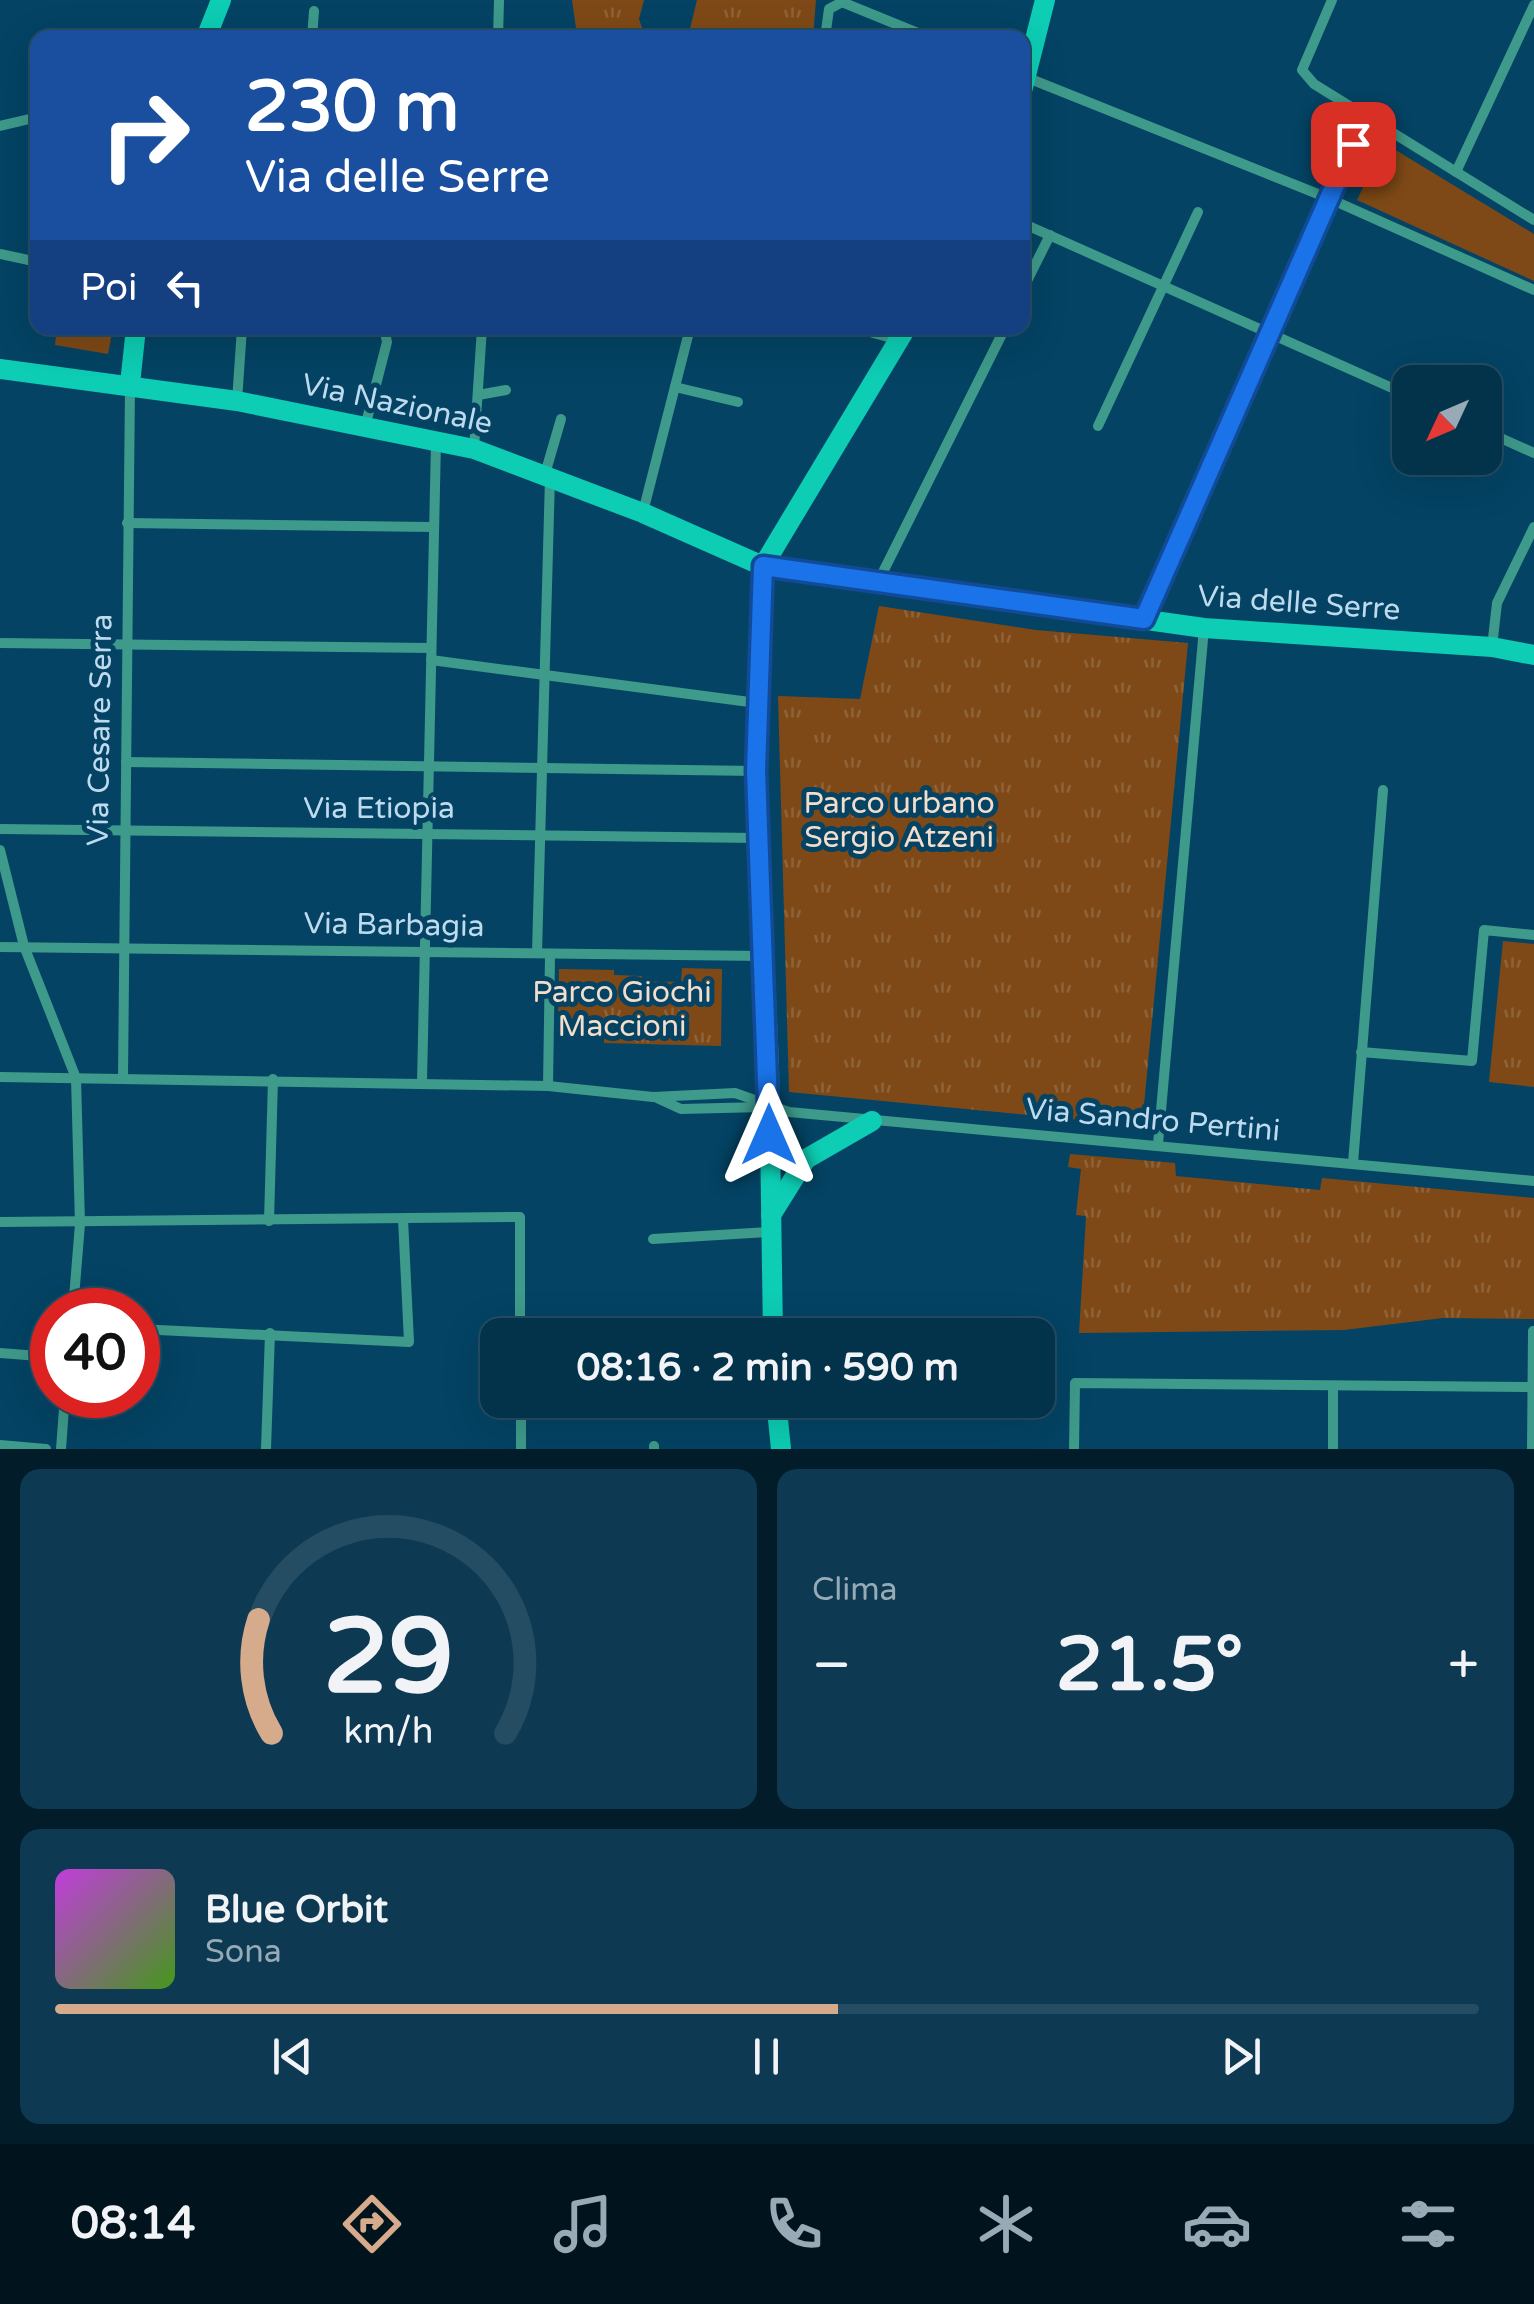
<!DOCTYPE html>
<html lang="it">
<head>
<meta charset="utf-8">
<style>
  :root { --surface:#03324b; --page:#0d3a52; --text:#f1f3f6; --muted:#97aab5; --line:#244d63; --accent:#d6ab8b }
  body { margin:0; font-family:"Varela Round",sans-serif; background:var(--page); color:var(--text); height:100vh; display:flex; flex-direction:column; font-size:38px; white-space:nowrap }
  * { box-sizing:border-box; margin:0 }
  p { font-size:32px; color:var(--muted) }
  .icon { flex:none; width:55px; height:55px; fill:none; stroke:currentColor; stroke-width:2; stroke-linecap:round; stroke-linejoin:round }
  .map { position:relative; height:1449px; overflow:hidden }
  .panel { display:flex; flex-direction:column; gap:20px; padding:20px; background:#021c29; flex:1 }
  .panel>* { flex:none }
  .hud { position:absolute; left:30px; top:30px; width:1000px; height:305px; border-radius:20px; box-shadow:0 10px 40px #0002,0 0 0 2px var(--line); background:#1a4fa0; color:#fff; overflow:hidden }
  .needle { width:65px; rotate:226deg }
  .tools { position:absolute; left:1392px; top:365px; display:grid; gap:20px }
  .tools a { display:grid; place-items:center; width:110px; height:110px; border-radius:20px; background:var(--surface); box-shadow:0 10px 40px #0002,0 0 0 2px var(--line); font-size:50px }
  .speed { position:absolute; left:30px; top:1288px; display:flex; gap:20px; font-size:50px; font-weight:700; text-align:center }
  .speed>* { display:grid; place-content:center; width:130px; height:130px; border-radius:50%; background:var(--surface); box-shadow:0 10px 40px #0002,0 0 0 2px var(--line); line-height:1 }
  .speed .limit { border:15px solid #d22; background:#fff; color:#111 }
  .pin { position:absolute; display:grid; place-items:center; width:85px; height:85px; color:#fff; margin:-42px; border-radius:20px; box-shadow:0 5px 15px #0006 }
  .me { position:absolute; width:110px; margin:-55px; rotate:0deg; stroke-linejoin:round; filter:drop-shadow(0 0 8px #0008) }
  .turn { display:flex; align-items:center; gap:35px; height:210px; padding:0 50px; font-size:45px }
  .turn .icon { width:130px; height:130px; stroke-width:2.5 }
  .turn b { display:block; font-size:70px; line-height:85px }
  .then { display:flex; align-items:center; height:95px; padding:0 50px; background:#0003; gap:20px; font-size:38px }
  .big { font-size:75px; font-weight:800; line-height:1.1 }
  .panel .tile { flex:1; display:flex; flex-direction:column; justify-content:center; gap:15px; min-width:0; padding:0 35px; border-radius:20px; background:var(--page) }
  .panel .dial { align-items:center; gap:0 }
  .dial svg { height:260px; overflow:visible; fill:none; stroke:var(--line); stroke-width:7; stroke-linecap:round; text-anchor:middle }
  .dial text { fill:var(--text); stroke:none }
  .song { display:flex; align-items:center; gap:30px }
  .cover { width:120px; height:120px; border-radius:15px; background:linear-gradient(135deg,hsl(290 70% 55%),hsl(100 70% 35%)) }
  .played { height:10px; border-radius:5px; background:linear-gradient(90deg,var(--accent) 55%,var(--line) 55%) }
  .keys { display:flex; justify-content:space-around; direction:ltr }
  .heat { display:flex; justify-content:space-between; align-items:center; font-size:55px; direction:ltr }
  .panel .tiles { flex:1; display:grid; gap:20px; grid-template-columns:1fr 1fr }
  .tile:last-child { grid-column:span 2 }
  .trip { position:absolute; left:480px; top:1318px; width:575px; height:100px; border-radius:20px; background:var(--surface); box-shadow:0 10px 40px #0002,0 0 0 2px var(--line); font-weight:800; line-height:100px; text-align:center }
  .dock { display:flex; height:160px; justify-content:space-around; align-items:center; background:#01141e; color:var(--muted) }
  .dock .icon { width:70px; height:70px }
  .dock .current { color:var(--accent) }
  .dock b { font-size:45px; color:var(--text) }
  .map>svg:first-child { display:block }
</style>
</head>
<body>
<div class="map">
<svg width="1534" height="1449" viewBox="0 0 1534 1449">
  <defs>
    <pattern id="grass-tufts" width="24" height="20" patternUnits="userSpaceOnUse" patternTransform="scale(2.5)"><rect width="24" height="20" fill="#7e4916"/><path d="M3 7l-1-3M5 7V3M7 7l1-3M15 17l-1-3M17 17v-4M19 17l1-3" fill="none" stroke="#8e6338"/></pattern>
  </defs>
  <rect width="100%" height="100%" fill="#044364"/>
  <!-- grass -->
  <g fill="url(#grass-tufts)">
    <polygon points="572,0 644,0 639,19 645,37 576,28"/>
    <polygon points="697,0 816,0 813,37 688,37"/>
    <polygon points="879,606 1036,630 1188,643 1142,1126 789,1092 778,696 860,699"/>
    <polygon points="1503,941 1534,944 1534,1087 1489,1082"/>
    <polygon points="682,968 722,969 721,1046 604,1043 604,1039 571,1039 571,1031 558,1030 559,969 614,970 614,975 642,976 642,981 681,982"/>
    <polygon points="1070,1154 1175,1163 1176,1176 1320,1190 1322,1178 1534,1198 1534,1319 1443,1318 1344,1330 1079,1333 1086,1216 1076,1215 1081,1169 1068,1167"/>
  </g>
  <!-- garden -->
  <g fill="#7e4916">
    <polygon points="1384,143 1534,234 1534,281 1357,200"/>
    <polygon points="57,328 113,328 108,354 55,345"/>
  </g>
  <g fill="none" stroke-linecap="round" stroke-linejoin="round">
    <!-- street -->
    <g stroke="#3e9a8a" stroke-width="10">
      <polyline points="1332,0 1302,70 1314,84 1534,220"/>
      <polyline points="312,38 314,11"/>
      <polyline points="498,38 499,0"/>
      <polyline points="568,38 577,38"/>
      <polyline points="825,38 829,9 842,2 930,38"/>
      <polyline points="1023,76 1328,198 1534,290"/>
      <polyline points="0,126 38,117"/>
      <polyline points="1456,172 1534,5"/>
      <polyline points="1022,223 1410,396"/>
      <polyline points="0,254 38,262"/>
      <polyline points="1022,291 1050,235"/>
      <polyline points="855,328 899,340"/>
      <polyline points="675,387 738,402"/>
      <polyline points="478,395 506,390"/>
      <polyline points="237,401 242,328"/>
      <polyline points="1098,426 1198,212"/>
      <polyline points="365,427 387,342 384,328"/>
      <polyline points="1485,431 1534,453"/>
      <polyline points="474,449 482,328"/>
      <polyline points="545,474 561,419"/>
      <polyline points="643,512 690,328"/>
      <polyline points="127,523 433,527"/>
      <polyline points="878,582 1005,328"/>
      <polyline points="1144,619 1365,116"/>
      <polyline points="0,643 431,648"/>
      <polyline points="1492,647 1497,603 1534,527"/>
      <polyline points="431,660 757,703"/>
      <polyline points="126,762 756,771"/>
      <polyline points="0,829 757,838"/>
      <polyline points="0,850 24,946 76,1078 80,1224 73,1310"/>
      <polyline points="0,947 763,956"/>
      <polyline points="537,953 550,477"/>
      <polyline points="1361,1052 1472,1061 1484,930 1534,935"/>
      <polyline points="123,1076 130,387"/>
      <polyline points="0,1077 548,1086 653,1097 735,1093 789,1112 1534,1181"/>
      <polyline points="422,1082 436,442"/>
      <polyline points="548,1086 550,956"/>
      <polyline points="657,1098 681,1109 763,1107"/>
      <polyline points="1158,1144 1204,628"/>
      <polyline points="1353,1163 1383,790"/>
      <polyline points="269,1221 273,1079"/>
      <polyline points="0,1222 520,1217 520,1335"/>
      <polyline points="653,1239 770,1232"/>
      <polyline points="138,1329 409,1342 403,1219"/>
      <polyline points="0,1353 52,1357"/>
      <polyline points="1333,1388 1333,1449"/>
      <polyline points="521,1400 521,1449"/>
      <polyline points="0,1445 46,1449"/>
      <polyline points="654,1446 654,1449"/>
      <polyline points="61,1449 65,1395"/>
      <polyline points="266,1449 270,1333"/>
      <polyline points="1074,1449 1075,1383 1534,1387"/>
      <polyline points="1532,1449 1533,1331"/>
    </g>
    <!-- secondary -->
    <g stroke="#0dcdb4" stroke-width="20">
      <polyline points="206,38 221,0"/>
      <polyline points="1022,91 1045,0"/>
      <polyline points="0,369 237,401 474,449 643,513 763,566 1204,628 1492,647 1534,655"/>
      <polyline points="130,384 136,328"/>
      <polyline points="771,1215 806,1159 872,1121"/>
      <polyline points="773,1335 769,1067 756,771 763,566 906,328"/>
      <polyline points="776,1400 781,1449"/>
    </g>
  </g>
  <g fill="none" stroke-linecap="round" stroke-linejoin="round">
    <defs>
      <polyline id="route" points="769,1135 756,771 763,566 1144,619 1353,144"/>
    </defs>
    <!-- route casing -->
    <use href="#route" stroke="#114b97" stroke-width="25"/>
    <!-- route -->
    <use href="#route" stroke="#1a73e8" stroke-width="18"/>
  </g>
  <g text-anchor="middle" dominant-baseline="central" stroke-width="10" stroke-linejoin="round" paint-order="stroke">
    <!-- street labels -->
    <g font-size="30" fill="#bedaee" stroke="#044364">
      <text transform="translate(397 404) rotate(12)">Via Nazionale</text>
      <text transform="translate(1299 603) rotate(4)">Via delle Serre</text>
      <text transform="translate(100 730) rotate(-89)">Via Cesare Serra</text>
      <text x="379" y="808">Via Etiopia</text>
      <text transform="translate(394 925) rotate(1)">Via Barbagia</text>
      <text transform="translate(1153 1120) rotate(5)">Via Sandro Pertini</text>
    </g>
    <!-- park labels -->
    <g font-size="30" fill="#f3ddcb" stroke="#044364">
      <text x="899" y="803">Parco urbano<tspan x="899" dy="34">Sergio Atzeni</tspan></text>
      <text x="622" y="992">Parco Giochi<tspan x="622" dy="34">Maccioni</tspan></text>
    </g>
  </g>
</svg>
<div class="tools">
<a><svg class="needle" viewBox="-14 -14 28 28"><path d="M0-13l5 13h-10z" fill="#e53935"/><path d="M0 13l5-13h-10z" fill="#97aab5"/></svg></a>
</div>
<div class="speed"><div class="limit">40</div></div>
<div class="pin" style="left:1353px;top:144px;background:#d93025"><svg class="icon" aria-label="arrive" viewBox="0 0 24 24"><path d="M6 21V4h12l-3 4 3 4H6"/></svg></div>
<svg class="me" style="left:769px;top:1135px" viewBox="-20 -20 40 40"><path d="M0-17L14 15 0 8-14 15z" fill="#1a73e8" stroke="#fff" stroke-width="4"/></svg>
<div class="trip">08:16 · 2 min · 590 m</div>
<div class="hud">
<div class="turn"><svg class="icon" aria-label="right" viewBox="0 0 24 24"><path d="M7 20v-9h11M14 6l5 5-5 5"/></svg><div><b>230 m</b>Via delle Serre</div></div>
<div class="then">Poi<svg class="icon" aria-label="left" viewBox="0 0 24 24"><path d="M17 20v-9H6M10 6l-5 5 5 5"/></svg></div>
</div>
</div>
<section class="panel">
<div class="tiles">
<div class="tile dial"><svg viewBox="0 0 100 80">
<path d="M14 69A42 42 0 1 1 86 69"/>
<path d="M14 69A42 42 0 0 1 10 34" stroke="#d6ab8b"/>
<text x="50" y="56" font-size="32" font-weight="700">29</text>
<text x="50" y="72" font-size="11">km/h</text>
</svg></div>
<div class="tile"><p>Clima</p>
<div class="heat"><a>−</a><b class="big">21.5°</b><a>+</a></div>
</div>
<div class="tile">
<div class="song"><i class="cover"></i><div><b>Blue Orbit</b><p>Sona</p></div></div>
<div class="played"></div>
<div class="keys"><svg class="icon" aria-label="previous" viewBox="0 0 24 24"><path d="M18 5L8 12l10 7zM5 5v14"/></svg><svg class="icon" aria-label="pause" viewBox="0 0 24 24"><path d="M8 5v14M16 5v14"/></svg><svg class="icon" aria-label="next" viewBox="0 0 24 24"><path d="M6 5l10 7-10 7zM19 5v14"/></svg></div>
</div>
</div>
</section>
<nav class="dock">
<b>08:14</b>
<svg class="icon current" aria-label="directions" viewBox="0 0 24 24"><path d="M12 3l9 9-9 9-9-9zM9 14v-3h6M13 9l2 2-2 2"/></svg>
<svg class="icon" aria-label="music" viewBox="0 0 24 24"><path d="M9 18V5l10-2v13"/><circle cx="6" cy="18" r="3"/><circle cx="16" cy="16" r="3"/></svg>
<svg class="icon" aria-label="phone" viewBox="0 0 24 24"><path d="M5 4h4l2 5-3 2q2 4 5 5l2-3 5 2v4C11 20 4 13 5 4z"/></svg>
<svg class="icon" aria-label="climate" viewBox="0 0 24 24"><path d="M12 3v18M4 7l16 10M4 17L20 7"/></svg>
<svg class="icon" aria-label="car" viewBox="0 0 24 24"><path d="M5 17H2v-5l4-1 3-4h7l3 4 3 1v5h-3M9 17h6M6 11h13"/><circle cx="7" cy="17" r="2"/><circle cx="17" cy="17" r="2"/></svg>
<svg class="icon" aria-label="filters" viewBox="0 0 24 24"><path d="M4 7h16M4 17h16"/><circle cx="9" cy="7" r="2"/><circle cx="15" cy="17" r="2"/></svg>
</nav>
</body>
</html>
